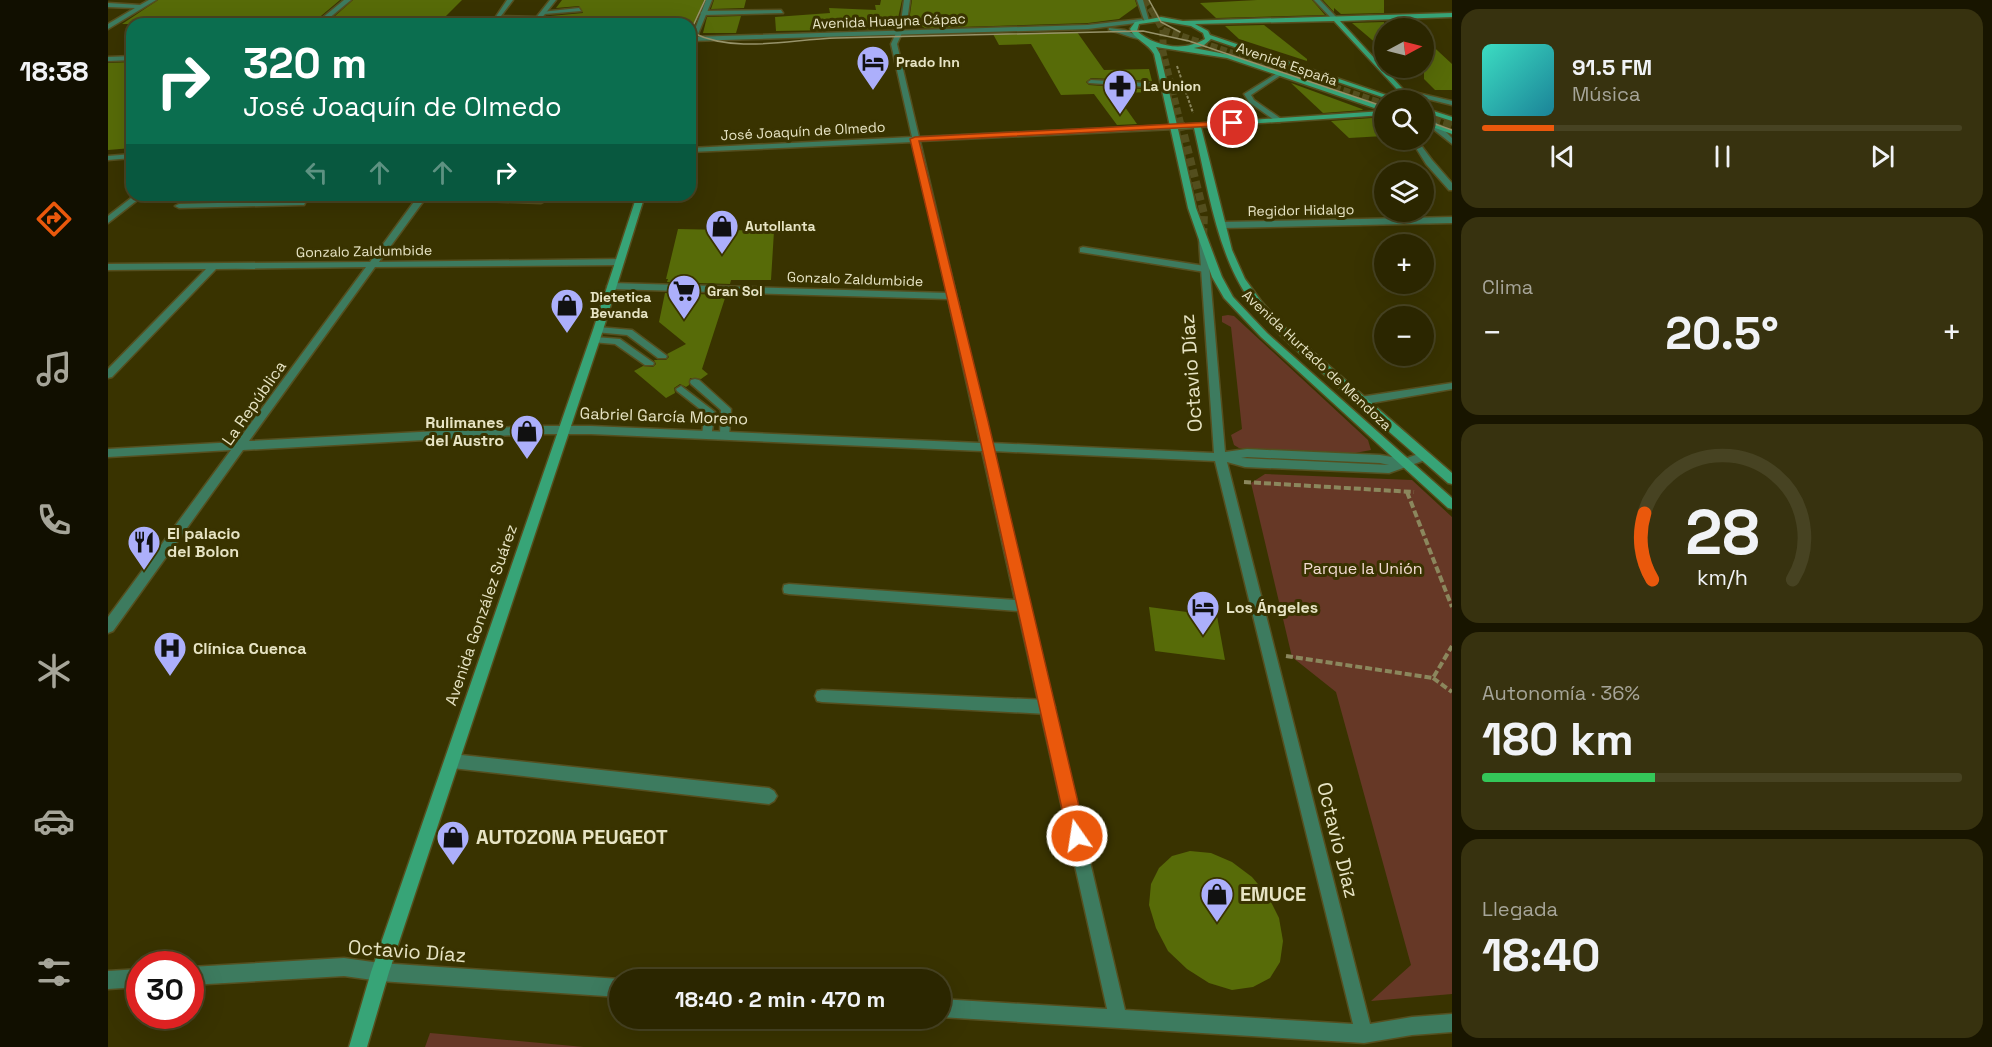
<!DOCTYPE html>
<html lang="es">
<head>
<meta charset="utf-8">
<style>
  :root { --surface:#2b2600; --page:#37320f; --text:#f1f3f6; --muted:#a6a599; --line:#474322; --accent:#ea580c }
  body { margin:0; font-family:"Space Grotesk",sans-serif; background:var(--page); color:var(--text); height:100vh; display:flex; flex-direction:column; font-size:22px; white-space:nowrap }
  * { box-sizing:border-box; margin:0 }
  p { font-size:20px; color:var(--muted) }
  .icon { flex:none; width:33px; height:33px; fill:none; stroke:currentColor; stroke-width:2; stroke-linecap:round; stroke-linejoin:round }
  .map { position:relative; flex:1; overflow:hidden }
  .sheet { display:flex; flex-direction:column; gap:9px; padding:9px; background:#181500; width:540px }
  .sheet>* { flex:none }
  .top-card { position:absolute; left:18px; top:18px; width:570px; height:183px; border-radius:18px; box-shadow:0 6px 24px #0002,0 0 0 2px var(--line); background:#0b6e4f; color:#fff; overflow:hidden }
  .needle { width:39px; rotate:83deg }
  .tools { position:absolute; left:1266px; top:18px; display:grid; gap:12px }
  .tools a { display:grid; place-items:center; width:60px; height:60px; border-radius:50%; background:var(--surface); box-shadow:0 6px 24px #0002,0 0 0 2px var(--line); font-size:30px }
  .speed { position:absolute; left:18px; top:951px; display:flex; gap:12px; font-size:30px; font-weight:700; text-align:center }
  .speed>* { display:grid; place-content:center; width:78px; height:78px; border-radius:50%; background:var(--surface); box-shadow:0 6px 24px #0002,0 0 0 2px var(--line); line-height:1 }
  .speed .limit { border:9px solid #d22; background:#fff; color:#111 }
  .pin { position:absolute; display:grid; place-items:center; width:51px; height:51px; color:#fff; margin:-26px; border:3px solid #fff; border-radius:50%; box-shadow:0 2px 6px #0007 }
  .me { position:absolute; width:66px; margin:-33px; rotate:347deg; stroke-linejoin:round; filter:drop-shadow(0 0 4px #0008) }
  .turn { display:flex; align-items:center; gap:21px; height:126px; padding:0 18px; font-size:27px }
  .turn .icon { width:78px; height:78px; stroke-width:2.5 }
  .turn b { display:block; font-size:42px; line-height:51px }
  .lanes { display:flex; align-items:center; height:57px; padding:0 18px; background:#0003; justify-content:center; gap:30px; direction:ltr }
  .lanes .off { opacity:.35 }
  .big { font-size:45px; font-weight:700; line-height:1.1 }
  .sheet .tile { flex:1; display:flex; flex-direction:column; justify-content:center; gap:9px; min-width:0; padding:0 21px; border-radius:18px; background:var(--page) }
  .sheet .dial { align-items:center; gap:0 }
  .dial svg { height:156px; overflow:visible; fill:none; stroke:var(--line); stroke-width:7; stroke-linecap:round; text-anchor:middle }
  .dial text { fill:var(--text); stroke:none }
  .song { display:flex; align-items:center; gap:18px }
  .cover { width:72px; height:72px; border-radius:9px; background:linear-gradient(135deg,hsl(170 70% 55%),hsl(190 70% 35%)) }
  .played { height:6px; border-radius:3px; background:linear-gradient(90deg,var(--accent) 15%,var(--line) 15%) }
  .keys { display:flex; justify-content:space-around; direction:ltr }
  .heat { display:flex; justify-content:space-between; align-items:center; font-size:33px; direction:ltr }
  .charge { height:9px; border-radius:4px; background:linear-gradient(90deg,#34c759 36%,var(--line) 0) }
  .trip { position:absolute; left:501px; top:969px; width:342px; height:60px; border-radius:30px; background:var(--surface); box-shadow:0 6px 24px #0002,0 0 0 2px var(--line); font-weight:700; line-height:60px; text-align:center }
  main { display:flex; flex:1; min-height:0 }
  .dock { display:flex; flex-direction:column; width:108px; justify-content:space-around; align-items:center; background:#110f00; color:var(--muted) }
  .dock .icon { width:42px; height:42px }
  .dock .on { color:var(--accent) }
  .dock b { font-size:27px; color:var(--text) }
  .map>svg:first-child { display:block }
</style>
</head>
<body>
<main>
<nav class="dock">
<b>18:38</b>
<svg class="icon on" aria-label="directions" viewBox="0 0 24 24"><path d="M12 3l9 9-9 9-9-9zM9 14v-3h6M13 9l2 2-2 2"/></svg>
<svg class="icon" aria-label="music" viewBox="0 0 24 24"><path d="M9 18V5l10-2v13"/><circle cx="6" cy="18" r="3"/><circle cx="16" cy="16" r="3"/></svg>
<svg class="icon" aria-label="phone" viewBox="0 0 24 24"><path d="M5 4h4l2 5-3 2q2 4 5 5l2-3 5 2v4C11 20 4 13 5 4z"/></svg>
<svg class="icon" aria-label="climate" viewBox="0 0 24 24"><path d="M12 3v18M4 7l16 10M4 17L20 7"/></svg>
<svg class="icon" aria-label="car" viewBox="0 0 24 24"><path d="M5 17H2v-5l4-1 3-4h7l3 4 3 1v5h-3M9 17h6M6 11h13"/><circle cx="7" cy="17" r="2"/><circle cx="17" cy="17" r="2"/></svg>
<svg class="icon" aria-label="filters" viewBox="0 0 24 24"><path d="M4 7h16M4 17h16"/><circle cx="9" cy="7" r="2"/><circle cx="15" cy="17" r="2"/></svg>
</nav>
<div class="map">
<svg width="1344" height="1047" viewBox="0 0 1344 1047">
  <rect width="100%" height="100%" fill="#393300"/>
  <!-- green -->
  <g fill="#663826">
    <polygon points="1120,315 1126,316 1260,440 1263,450 1247,453 1131,448 1126,445 1123,435 1134,429 1123,327 1114,322 1114,316"/>
    <polygon points="1157,474 1304,480 1344,517 1344,994 1263,1001 1303,965 1228,692 1184,657 1143,483"/>
    <polygon points="322,1033 476,1047 317,1047"/>
  </g>
  <!-- building -->
  <g fill="#576b08">
    <polygon points="50,0 232,0 207,21 199,20 195,24 14,24"/>
    <polygon points="245,0 354,0 330,24 218,24"/>
    <polygon points="454,0 596,0 587,24 436,24 442,16 475,13 471,6 448,8"/>
    <polygon points="606,0 638,0 636,8 603,9"/>
    <polygon points="773,0 794,0 788,27 783,29 668,31 667,17 722,13 721,8 768,10 767,5 772,5"/>
    <polygon points="804,0 1027,0 1029,6 1011,19 980,23 817,28 804,21 801,22"/>
    <polygon points="1149,0 1204,0 1217,15 1108,18 1092,3"/>
    <polygon points="1215,0 1276,0 1276,13 1233,14 1226,8 1226,12"/>
    <polygon points="633,16 628,33 595,33 599,17"/>
    <polygon points="1276,22 1276,50 1244,23"/>
    <polygon points="1156,25 1199,59 1199,61 1131,39 1117,26"/>
    <polygon points="969,32 996,70 1041,69 1044,81 983,78 978,82 981,85 1047,90 1048,92 1007,93 1029,124 1009,125 986,94 953,95 923,44 891,45 885,34"/>
    <polygon points="1316,38 1344,64 1344,90 1327,90 1316,79"/>
    <polygon points="24,62 24,148 0,150 0,63"/>
    <polygon points="1183,83 1254,109 1255,110 1215,113"/>
    <polygon points="1264,118 1276,129 1276,136 1241,138 1223,121"/>
    <polygon points="570,229 666,231 663,280 623,280 622,284 559,282 560,279 558,279"/>
    <polygon points="557,293 618,295 594,369 600,374 593,379 582,378 581,385 578,387 572,384 566,388 567,393 558,398 526,371 535,366 545,367 548,364 546,360 558,360 561,357 559,354 578,344 551,322"/>
    <polygon points="1041,607 1109,616 1117,660 1047,651"/>
    <polygon points="1082,851 1103,853 1124,862 1144,877 1160,896 1171,918 1175,941 1172,962 1162,978 1145,987 1124,990 1101,983 1079,969 1060,951 1048,928 1041,905 1043,884 1051,868 1064,856"/>
  </g>
  <g fill="none" stroke-linecap="round" stroke-linejoin="round">
    <!-- minor-tunnel -->
    <polyline stroke="#534e1d" stroke-width="7" stroke-dasharray="7 3" stroke-linecap="butt" points="1036,0 1045,12"/>
    <!-- tertiary-tunnel-far1 -->
    <g stroke="#534e1d" stroke-width="7" stroke-dasharray="7 3" stroke-linecap="butt">
      <polyline points="1045,12 1055,30 1055,52 1073,125"/>
      <polyline points="1055,30 1276,104"/>
      <polyline points="1316,117 1341,125"/>
    </g>
    <!-- tertiary-tunnel -->
    <g stroke="#534e1d" stroke-width="8" stroke-dasharray="8 4" stroke-linecap="butt">
      <polyline points="1073,123 1096,214 1095,239"/>
      <polyline points="1336,123 1344,126"/>
    </g>
    <defs>
      <g id="service">
        <polygon points="399,0 405,0 393,16 431,17 434,19 431,21 390,20 387,24 383,24"/>
        <polygon points="471,8 473,11 436,14 433,12"/>
        <polygon points="673,10 675,13 595,15 592,13 595,11"/>
        <polygon points="200,22 205,23 206,24 197,24"/>
        <polygon points="1171,72 1173,73 1173,75 1143,95 1146,100 1172,118 1172,122 1169,122 1141,102 1136,94"/>
        <polygon points="983,80 1056,84 1059,86 1056,88 981,83 980,82"/>
        <polygon points="1293,89 1344,101 1344,105 1291,92 1290,91"/>
        <polygon points="193,195 201,195 196,205 193,205 71,208 67,206 71,204 190,201"/>
        <polygon points="975,247 1097,266 1101,269 1097,272 972,252 972,248"/>
        <polygon points="490,327 524,330 559,356 558,358 550,358 519,335 487,332 485,330"/>
        <polygon points="487,337 512,339 546,363 545,365 537,365 507,344 484,342 482,340"/>
        <polygon points="587,379 591,380 623,409 621,437 613,437 612,434 613,410 583,384 582,382 583,380"/>
        <polygon points="1344,383 1344,389 1252,405 1247,401 1252,397"/>
        <polygon points="573,386 607,412 603,437 595,437 594,434 597,413 569,391 568,389"/>
        <polygon points="714,690 940,700 945,702 947,707 945,712 940,714 714,702 709,701 707,696 709,691"/>
        <polygon points="344,754 661,788 666,791 669,796 666,801 661,804 344,768 339,766 337,761 339,756"/>
      </g>
      <g id="minor">
        <polygon points="41,0 48,0 0,29 0,24 27,8 0,7 0,3 32,5"/>
        <polygon points="236,0 243,0 214,24 207,24"/>
        <polygon points="442,0 448,0 429,24 423,24"/>
        <polygon points="598,0 604,0 588,39 583,40"/>
        <path d="M796 0H802L799 22 789 44 811 137 1066 125 1070 127 1066 129 812 141 883 443 1106 453 1091 240 1095 237 1099 240 1117 452 1139 449 1272 455 1296 459 1316 452 1322 456 1320 459 1281 473 1137 467 1119 462 1262 1024 1304 1017 1344 1014V1032L1304 1035 1256 1043 832 1017V999L999 1009 910 611 681 594 676 593 675 589 676 585 681 584 907 600 874 451 483 434H425L135 450 5 631 0 633V617L123 450 0 457V449L129 442 258 267 108 269 4 377 0 378V369L98 269 0 270V264L262 262 311 195 433 199 437 201 433 203 317 199 271 262 512 259 516 262 512 265 267 267 141 441 425 426H483L872 443 840 299 504 289 499 286 504 283 839 293 805 142 582 152V148L804 137 783 44 793 22ZM885 451 1107 461 1245 1024 1017 1010ZM1139 457 1272 463 1281 465 1133 458Z"/>
        <polygon points="1029,0 1035,0 1041,21 1036,20"/>
        <polygon points="1206,0 1212,0 1229,18 1229,20 1225,20"/>
        <polygon points="1316,112 1331,125 1331,129 1325,129 1316,118"/>
        <polygon points="1303,140 1309,140 1324,160 1344,183 1344,190 1341,190 1318,164"/>
        <polygon points="24,154 24,158 0,160 0,156"/>
        <polygon points="1344,217 1344,223 1114,228 1110,225 1114,222"/>
        <polygon points="236,958 272,963 512,979 512,997 272,981 236,976 82,985 82,967"/>
        <polygon points="32,969 32,987 0,989 0,971"/>
      </g>
      <g id="tertiary">
        <polygon points="1034,19 1036,22 980,29 582,41 582,37 980,25"/>
        <path d="M1001 28 1017 30 1036 39C1029 41 1011 32 1001 30Z"/>
        <polygon points="24,56 24,60 0,61 0,57"/>
        <polygon points="1325,125 1331,125 1344,138 1344,144 1325,129"/>
        <polygon points="27,195 36,195 0,223 0,216"/>
      </g>
      <g id="secondary">
        <path d="M1344 13V17L1232 21 1305 100H1299L1226 21 1087 24 1100 31 1102 35 1290 99 1291 100H1283L1103 39 1095 46 1086 48 1122 55 1276 107V115L1093 127 1124 250 1137 279 1153 301 1174 325 1344 473V484L1340 483C1302 450 1264 417 1227 384 1192 353 1149 320 1128 277 1106 234 1097 175 1086 128L1070 129 1088 208 1114 277 1125 297 1159 333 1344 498V509L1340 508 1153 337 1116 298 1104 277 1080 208 1046 54C1040 43 1027 40 1022 29L1027 22 1053 17 1075 21ZM1053 21 1083 26 1095 33 1097 39C1076 52 1047 47 1029 31L1031 24ZM1048 47 1119 58 1275 111 1069 125 1052 54Z"/>
        <polygon points="585,37 588,39 585,50 582,52 582,39"/>
        <polygon points="1316,108 1344,117 1344,121 1316,112"/>
        <polygon points="1316,120 1344,130 1344,134 1316,124"/>
        <polygon points="529,195 537,195 495,330 281,972 259,1047 241,1047 263,972 485,330"/>
      </g>
    </defs>
    <!-- service casing -->
    <use href="#service" stroke="#554f1f" stroke-width="3"/>
    <!-- minor casing -->
    <use href="#minor" stroke="#554f1f" stroke-width="3"/>
    <!-- tertiary casing -->
    <use href="#tertiary" stroke="#554f1f" stroke-width="3"/>
    <!-- secondary casing -->
    <use href="#secondary" stroke="#554f1f" stroke-width="3"/>
    <!-- path-far1 -->
    <polyline stroke="#8b875d" stroke-width="2" stroke-dasharray="3 1.5" stroke-linecap="butt" points="1069,66 1085,113"/>
    <!-- path -->
    <g stroke="#8b875d" stroke-width="4" stroke-dasharray="7 3" stroke-linecap="butt">
      <polyline points="1136,482 1306,492"/>
      <polyline points="1299,492 1344,607"/>
      <polyline points="1178,656 1325,678 1344,646"/>
      <polyline points="1325,678 1344,692"/>
    </g>
    <!-- service -->
    <use href="#service" fill="#3d7b5f" fill-rule="evenodd"/>
    <!-- minor -->
    <use href="#minor" fill="#3d7b5f" fill-rule="evenodd"/>
    <!-- tertiary -->
    <use href="#tertiary" fill="#3d7b5f" fill-rule="evenodd"/>
    <!-- secondary -->
    <use href="#secondary" fill="#37a477" fill-rule="evenodd"/>
    <!-- tram -->
    <g stroke="#97936a" stroke-width="1.5">
      <path d="M597 0 585 26V33C629 54 682 39 729 38 831 35 933 33 1035 31L1081 41 1274 106"/>
      <polyline points="1041,0 1053,22 1072,32"/>
      <polyline points="1316,120 1344,130"/>
    </g>
  </g>
  <!-- route -->
  <polygon fill="#ea580c" stroke="#983908" stroke-width="1.5" points="1125,121 1128,121 1128,125 811,141 880,421 978,836 975,842 969,845 962,842 960,836 868,421 802,139 807,137"/>
  <!-- icons -->
  <defs>
    <symbol id="hotel-pin" viewBox="-11 -11 22 30"><path d="M0 17L-7.5 6A9.5 9.5 0 1 1 7.5 6Z" fill="#acaffb" stroke="#393300"/><path d="M-6-4.5h1.5V1H6V5H4.5V3h-9V5H-6ZM-4 0a1.8 1.8 0 1 1 3.6 0ZM.5 0V-2.5h3Q6-2.5 6 0Z" fill="#111"/></symbol>
    <symbol id="pharmacy-pin" viewBox="-11 -11 22 30"><path d="M0 17L-7.5 6A9.5 9.5 0 1 1 7.5 6Z" fill="#acaffb" stroke="#393300"/><path d="M-2-6h4v4h4v4h-4v4h-4v-4h-4v-4h4Z" fill="#111"/></symbol>
    <symbol id="shop-pin" viewBox="-11 -11 22 30"><path d="M0 17L-7.5 6A9.5 9.5 0 1 1 7.5 6Z" fill="#acaffb" stroke="#393300"/><path d="M-5-2.5h2.3a2.7 3.5 0 0 1 5.4 0H5L5.5 6h-11ZM-1.5-2.5h3a1.5 2.3 0 0 0-3 0Z" fill="#111"/></symbol>
    <symbol id="supermarket-pin" viewBox="-11 -11 22 30"><path d="M0 17L-7.5 6A9.5 9.5 0 1 1 7.5 6Z" fill="#acaffb" stroke="#393300"/><path d="M-6-5.5h2.5l.6 2H6L4.5 2H-2.5L-4.4-4H-6ZM-1.5 3.2a1.3 1.3 0 1 0 .1 0ZM3 3.2a1.3 1.3 0 1 0 .1 0Z" fill="#111"/></symbol>
    <symbol id="restaurant-pin" viewBox="-11 -11 22 30"><path d="M0 17L-7.5 6A9.5 9.5 0 1 1 7.5 6Z" fill="#acaffb" stroke="#393300"/><path d="M-5-6h1v4h1v-4h1v4h1v-4h1v5L-1.5 .5V6h-2V.5L-5-1ZM5-6V6H3V1.5H1.5Q1.5-4 5-6Z" fill="#111"/></symbol>
    <symbol id="hospital-pin" viewBox="-11 -11 22 30"><path d="M0 17L-7.5 6A9.5 9.5 0 1 1 7.5 6Z" fill="#acaffb" stroke="#393300"/><path d="M-5-5h3v3.5h4V-5h3V5h-3V1.5h-4V5h-3Z" fill="#111"/></symbol>
  </defs>
  <g fill-rule="evenodd">
    <use href="#hotel-pin" x="746" y="43" width="38" height="52"/>
    <use href="#pharmacy-pin" x="993" y="67" width="38" height="52"/>
    <use href="#shop-pin" x="595" y="207" width="38" height="52"/>
    <use href="#supermarket-pin" x="557" y="272" width="38" height="52"/>
    <use href="#shop-pin" x="440" y="286" width="38" height="52"/>
    <use href="#shop-pin" x="400" y="412" width="38" height="52"/>
    <use href="#restaurant-pin" x="17" y="523" width="38" height="52"/>
    <use href="#hotel-pin" x="1076" y="588" width="38" height="52"/>
    <use href="#hospital-pin" x="43" y="629" width="38" height="52"/>
    <use href="#shop-pin" x="326" y="818" width="38" height="52"/>
    <use href="#shop-pin" x="1090" y="875" width="38" height="52"/>
  </g>
  <g text-anchor="middle" dominant-baseline="central" stroke-width="6" stroke-linejoin="round" paint-order="stroke">
    <!-- far-street labels -->
    <g font-size="14" fill="#e7e4c4" stroke="#393300">
      <text transform="translate(781 21) rotate(-2)">Avenida Huayna Cápac</text>
      <text transform="translate(1179 64) rotate(19)">Avenida España</text>
      <text transform="translate(695 131) rotate(-3)">José Joaquín de Olmedo</text>
      <text transform="translate(1193 210) rotate(-1)">Regidor Hidalgo</text>
      <text transform="translate(256 251) rotate(-1)">Gonzalo Zaldumbide</text>
      <text transform="translate(747 279) rotate(2)">Gonzalo Zaldumbide</text>
      <text transform="translate(1209 360) rotate(43)">Avenida Hurtado de Mendoza</text>
    </g>
    <!-- far-poi labels -->
    <g font-size="14" font-weight="bold" fill="#e7e4c4" stroke="#393300" text-anchor="start">
      <text x="788" y="62">Prado Inn</text>
      <text x="1035" y="86">La Union</text>
      <text x="637" y="226">Autollanta</text>
      <text x="599" y="291">Gran Sol</text>
      <text x="482" y="297">Dietetica<tspan x="482" dy="16">Bevanda</tspan></text>
    </g>
    <!-- street labels -->
    <g font-size="16" fill="#e7e4c4" stroke="#393300">
      <text transform="translate(146 403) rotate(-55)">La República</text>
      <text transform="translate(556 416) rotate(2)">Gabriel García Moreno</text>
      <text transform="translate(373 615) rotate(-71)">Avenida González Suárez</text>
    </g>
    <!-- poi labels -->
    <g font-size="16" font-weight="bold" fill="#e7e4c4" stroke="#393300" text-anchor="start">
      <text x="396" y="422" text-anchor="end">Rulimanes<tspan x="396" dy="18">del Austro</tspan></text>
      <text x="59" y="533">El palacio<tspan x="59" dy="18">del Bolon</tspan></text>
      <text x="1118" y="607">Los Ángeles</text>
      <text x="85" y="648">Clínica Cuenca</text>
    </g>
    <!-- park labels -->
    <g font-size="16" fill="#f4dcd3" stroke="#393300">
      <text x="1255" y="568">Parque la Unión</text>
    </g>
    <!-- near-street labels -->
    <g font-size="20" fill="#e7e4c4" stroke="#393300">
      <text transform="translate(1083 373) rotate(-94)">Octavio Díaz</text>
      <text transform="translate(1230 840) rotate(76)">Octavio Díaz</text>
      <text transform="translate(299 951) rotate(4)">Octavio Díaz</text>
    </g>
    <!-- near-poi labels -->
    <g font-size="20" font-weight="bold" fill="#e7e4c4" stroke="#393300" text-anchor="start">
      <text x="368" y="837">AUTOZONA PEUGEOT</text>
      <text x="1132" y="894">EMUCE</text>
    </g>
  </g>
</svg>
<div class="tools">
<a><svg class="needle" viewBox="-14 -14 28 28"><path d="M0-13l5 13h-10z" fill="#e53935"/><path d="M0 13l5-13h-10z" fill="#a6a599"/></svg></a>
<a><svg class="icon" aria-label="search" viewBox="0 0 24 24"><circle cx="10" cy="10" r="6"/><path d="M15 15l6 6"/></svg></a>
<a><svg class="icon" aria-label="layers" viewBox="0 0 24 24"><path d="M12 4l9 5-9 5-9-5zM3 14l9 5 9-5"/></svg></a>
<a>+</a>
<a>−</a>
</div>
<div class="speed"><div class="limit">30</div></div>
<div class="pin" style="left:1125px;top:123px;background:#d93025"><svg class="icon" aria-label="arrive" viewBox="0 0 24 24"><path d="M6 21V4h12l-3 4 3 4H6"/></svg></div>
<svg class="me" style="left:969px;top:836px" viewBox="-20 -20 40 40"><circle r="17" fill="#ea580c" stroke="#fff" stroke-width="3"/><path d="M0-11L8 9 0 5-8 9z" fill="#fff"/></svg>
<div class="trip">18:40 · 2 min · 470 m</div>
<div class="top-card">
<div class="turn"><svg class="icon" aria-label="right" viewBox="0 0 24 24"><path d="M7 20v-9h11M14 6l5 5-5 5"/></svg><div><b>320 m</b>José Joaquín de Olmedo</div></div>
<div class="lanes"><svg class="icon off" aria-label="left" viewBox="0 0 24 24"><path d="M17 20v-9H6M10 6l-5 5 5 5"/></svg><svg class="icon off" aria-label="ahead" viewBox="0 0 24 24"><path d="M12 20V5M6 11l6-6 6 6"/></svg><svg class="icon off" aria-label="ahead" viewBox="0 0 24 24"><path d="M12 20V5M6 11l6-6 6 6"/></svg><svg class="icon" aria-label="right" viewBox="0 0 24 24"><path d="M7 20v-9h11M14 6l5 5-5 5"/></svg></div>
</div>
</div>
<section class="sheet">
<div class="tile">
<div class="song"><i class="cover"></i><div><b>91.5 FM</b><p>Música</p></div></div>
<div class="played"></div>
<div class="keys"><svg class="icon" aria-label="previous" viewBox="0 0 24 24"><path d="M18 5L8 12l10 7zM5 5v14"/></svg><svg class="icon" aria-label="pause" viewBox="0 0 24 24"><path d="M8 5v14M16 5v14"/></svg><svg class="icon" aria-label="next" viewBox="0 0 24 24"><path d="M6 5l10 7-10 7zM19 5v14"/></svg></div>
</div>
<div class="tile"><p>Clima</p>
<div class="heat"><a>−</a><b class="big">20.5°</b><a>+</a></div>
</div>
<div class="tile dial"><svg viewBox="0 0 100 80">
<path d="M14 69A42 42 0 1 1 86 69"/>
<path d="M14 69A42 42 0 0 1 10 35" stroke="#ea580c"/>
<text x="50" y="56" font-size="32" font-weight="700">28</text>
<text x="50" y="72" font-size="11">km/h</text>
</svg></div>
<div class="tile"><p>Autonomía · 36%</p><b class="big">180 km</b><div class="charge"></div></div>
<div class="tile"><p>Llegada</p><b class="big">18:40</b></div>
</section>
</main>
</body>
</html>
